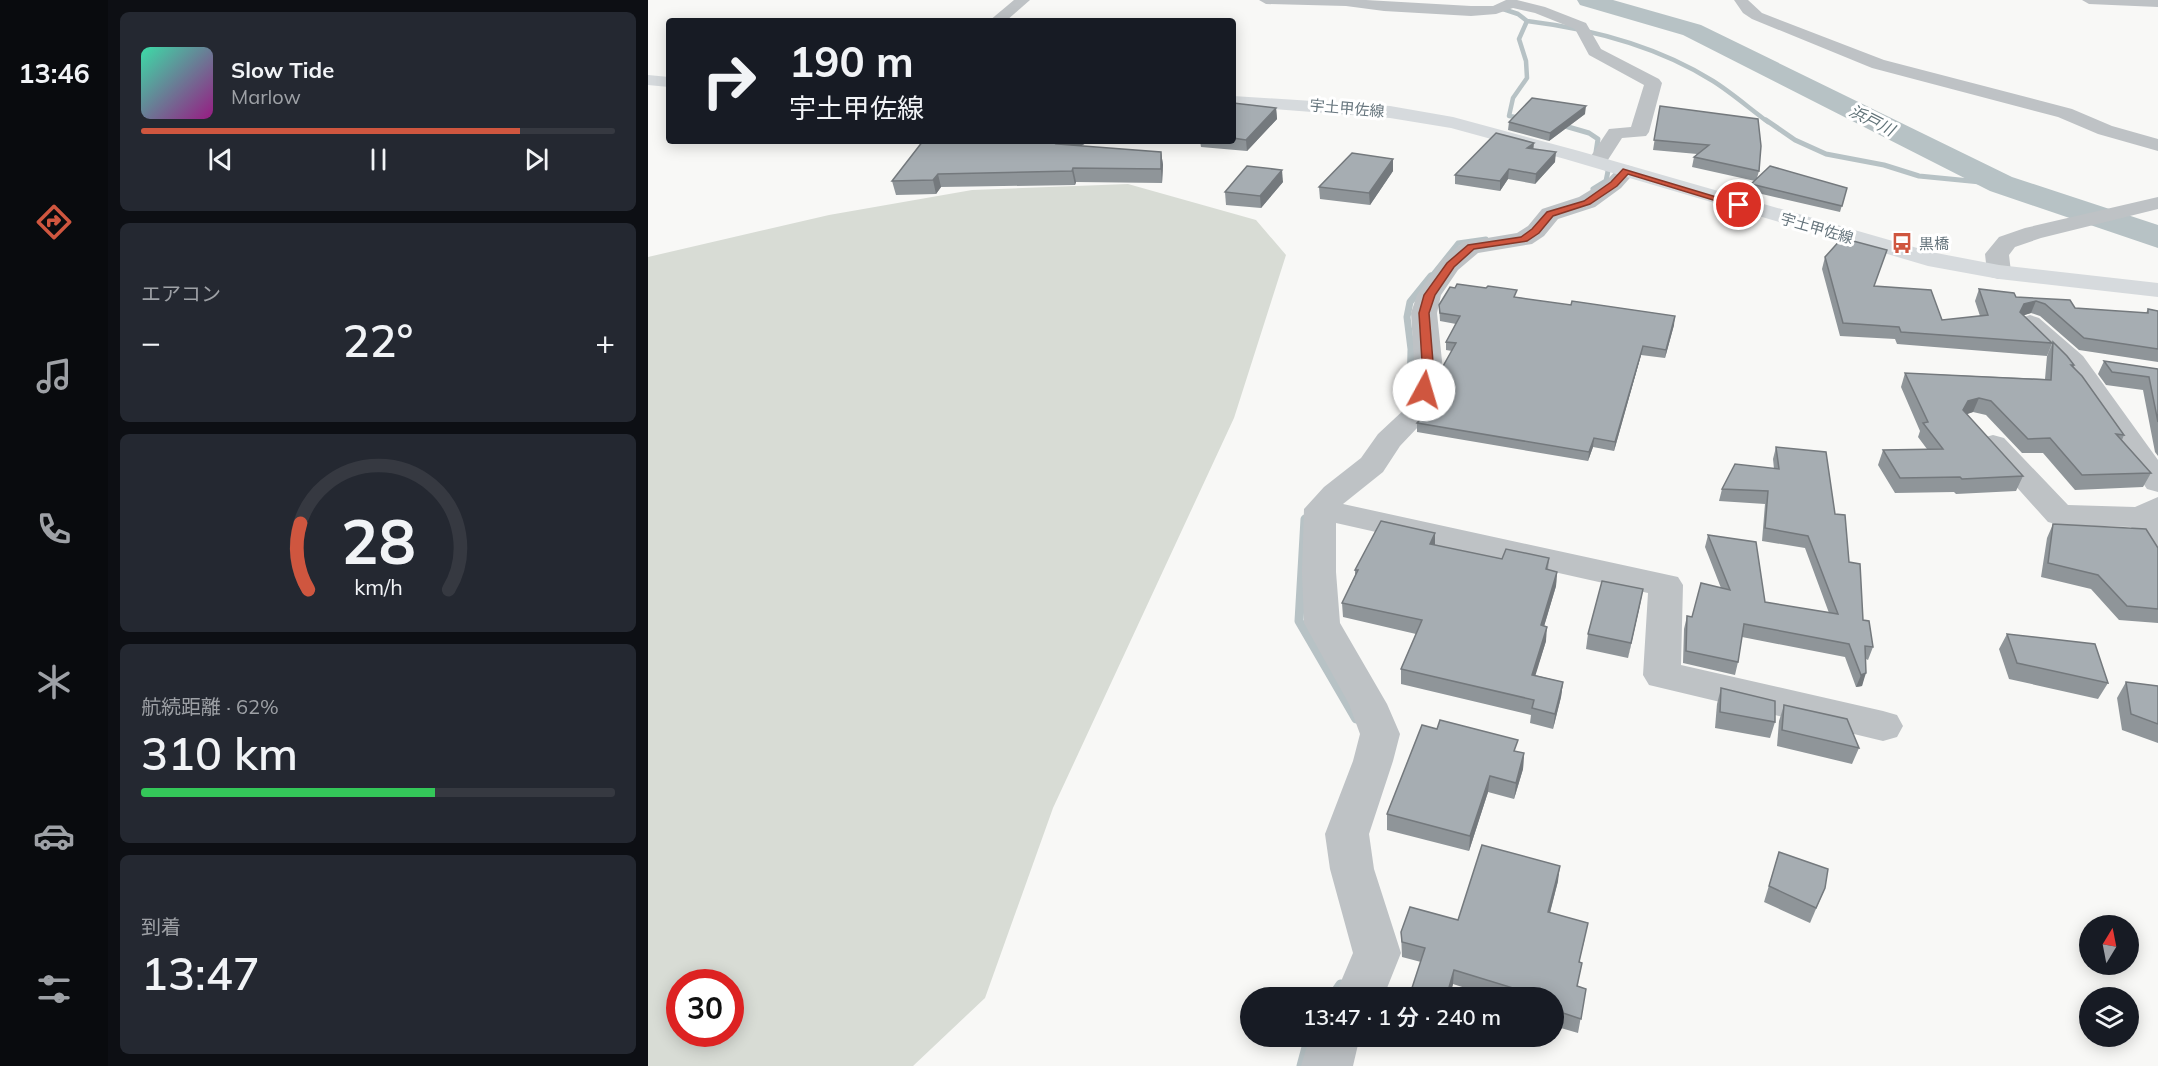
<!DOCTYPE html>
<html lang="ja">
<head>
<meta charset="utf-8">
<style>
  :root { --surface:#171b24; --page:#242831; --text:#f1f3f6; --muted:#9ea1a6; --line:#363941; --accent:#cf563f }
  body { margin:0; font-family:Mulish,"Noto Sans JP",sans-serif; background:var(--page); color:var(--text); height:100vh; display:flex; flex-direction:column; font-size:22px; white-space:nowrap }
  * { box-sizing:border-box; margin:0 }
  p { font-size:20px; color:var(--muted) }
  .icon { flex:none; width:33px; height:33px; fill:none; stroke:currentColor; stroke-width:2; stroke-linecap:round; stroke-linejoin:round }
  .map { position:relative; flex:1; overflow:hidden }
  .drawer { display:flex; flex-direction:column; gap:12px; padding:12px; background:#0d0f14; width:540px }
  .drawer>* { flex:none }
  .guide { position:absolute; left:18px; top:18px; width:570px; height:126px; border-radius:6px; box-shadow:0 3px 15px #0003; background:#171b24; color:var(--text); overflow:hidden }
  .needle { width:39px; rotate:10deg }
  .controls { position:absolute; left:1431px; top:915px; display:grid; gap:12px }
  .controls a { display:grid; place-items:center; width:60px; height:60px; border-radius:50%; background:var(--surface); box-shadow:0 3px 15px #0003; font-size:30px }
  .speed { position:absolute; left:18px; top:969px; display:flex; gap:12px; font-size:30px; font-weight:700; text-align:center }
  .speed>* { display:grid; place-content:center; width:78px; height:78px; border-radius:50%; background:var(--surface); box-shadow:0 3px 15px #0003; line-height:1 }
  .speed .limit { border:9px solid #d22; background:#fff; color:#111 }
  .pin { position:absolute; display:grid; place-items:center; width:51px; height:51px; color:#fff; margin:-26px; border:3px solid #fff; border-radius:50%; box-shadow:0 2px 6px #0007 }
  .me { position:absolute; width:66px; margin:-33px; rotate:6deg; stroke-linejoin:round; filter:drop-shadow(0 0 4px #0008) }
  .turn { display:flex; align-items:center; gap:21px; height:126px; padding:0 24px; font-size:27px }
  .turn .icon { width:78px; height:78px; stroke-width:2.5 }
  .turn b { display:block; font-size:42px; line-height:51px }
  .big { font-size:45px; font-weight:600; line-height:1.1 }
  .drawer .card { flex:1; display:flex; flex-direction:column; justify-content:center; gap:9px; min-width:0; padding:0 21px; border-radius:9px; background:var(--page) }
  .drawer .dial { align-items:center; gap:0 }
  .dial svg { height:156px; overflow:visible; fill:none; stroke:var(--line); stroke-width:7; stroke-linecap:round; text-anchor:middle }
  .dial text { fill:var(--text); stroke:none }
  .song { display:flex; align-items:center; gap:18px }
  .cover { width:72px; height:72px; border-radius:9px; background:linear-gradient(135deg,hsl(160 70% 55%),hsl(310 70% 35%)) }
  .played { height:6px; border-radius:3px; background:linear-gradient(90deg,var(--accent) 80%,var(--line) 80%) }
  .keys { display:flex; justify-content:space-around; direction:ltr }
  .heat { display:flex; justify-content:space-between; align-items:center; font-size:33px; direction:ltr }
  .charge { height:9px; border-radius:4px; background:linear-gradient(90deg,#34c759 62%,var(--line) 0) }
  .trip { position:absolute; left:592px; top:987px; width:324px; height:60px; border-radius:30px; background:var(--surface); box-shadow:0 3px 15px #0003; font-weight:600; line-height:60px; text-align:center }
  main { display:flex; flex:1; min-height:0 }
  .dock { display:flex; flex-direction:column; width:108px; justify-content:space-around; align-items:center; background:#090b0e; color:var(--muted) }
  .dock .icon { width:42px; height:42px }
  .dock .on { color:var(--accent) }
  .dock b { font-size:27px; color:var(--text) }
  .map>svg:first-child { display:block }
</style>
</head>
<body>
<main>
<nav class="dock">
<b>13:46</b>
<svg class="icon on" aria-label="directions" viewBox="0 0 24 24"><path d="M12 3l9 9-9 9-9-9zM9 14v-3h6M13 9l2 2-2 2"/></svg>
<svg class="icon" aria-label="music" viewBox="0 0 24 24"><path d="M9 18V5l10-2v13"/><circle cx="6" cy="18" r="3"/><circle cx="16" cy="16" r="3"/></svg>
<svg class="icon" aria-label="phone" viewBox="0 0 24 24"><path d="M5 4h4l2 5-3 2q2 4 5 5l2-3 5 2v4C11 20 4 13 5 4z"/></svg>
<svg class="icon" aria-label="climate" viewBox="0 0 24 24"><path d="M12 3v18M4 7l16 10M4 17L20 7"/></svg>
<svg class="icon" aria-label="car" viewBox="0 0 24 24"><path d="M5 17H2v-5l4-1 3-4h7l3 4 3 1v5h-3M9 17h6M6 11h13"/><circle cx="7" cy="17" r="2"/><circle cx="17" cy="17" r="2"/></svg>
<svg class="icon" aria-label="filters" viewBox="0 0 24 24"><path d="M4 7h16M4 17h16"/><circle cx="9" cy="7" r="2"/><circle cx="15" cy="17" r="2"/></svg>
</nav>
<section class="drawer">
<div class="card">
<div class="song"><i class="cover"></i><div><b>Slow Tide</b><p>Marlow</p></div></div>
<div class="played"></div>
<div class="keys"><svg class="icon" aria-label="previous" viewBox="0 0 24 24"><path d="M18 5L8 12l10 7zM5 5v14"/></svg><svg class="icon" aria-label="pause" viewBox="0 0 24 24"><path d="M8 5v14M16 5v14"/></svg><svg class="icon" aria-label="next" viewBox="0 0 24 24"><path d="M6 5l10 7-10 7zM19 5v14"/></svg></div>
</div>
<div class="card"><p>エアコン</p>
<div class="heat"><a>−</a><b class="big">22°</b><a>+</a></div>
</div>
<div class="card dial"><svg viewBox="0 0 100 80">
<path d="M14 69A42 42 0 1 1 86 69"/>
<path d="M14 69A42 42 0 0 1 10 35" stroke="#cf563f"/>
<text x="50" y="56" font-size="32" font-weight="700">28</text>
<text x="50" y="72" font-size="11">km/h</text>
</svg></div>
<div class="card"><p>航続距離 · 62%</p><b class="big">310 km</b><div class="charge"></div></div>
<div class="card"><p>到着</p><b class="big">13:47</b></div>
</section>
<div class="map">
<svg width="1510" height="1066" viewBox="0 0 1510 1066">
  <rect width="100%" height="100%" fill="#f8f8f6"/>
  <!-- green -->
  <path fill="#d8dcd5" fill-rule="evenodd" d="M480 184 608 220 638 255 586 418 405 808 337 998 265 1066H0V257L181 215 324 190ZM32 982H82V1034H32Z"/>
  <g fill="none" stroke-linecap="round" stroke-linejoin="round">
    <!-- stream-far4 -->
    <g stroke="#b7c2c5" stroke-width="4.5">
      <path d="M852 8 870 14 879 21C944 29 1009 46 1065 81 1084 93 1101 108 1120 122"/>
      <polyline points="874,118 861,116 865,98 879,78 878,61 871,39 879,21"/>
    </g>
    <!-- stream-far3 -->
    <g stroke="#b7c2c5" stroke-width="5">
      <polyline points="1118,120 1147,140 1178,154 1236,165 1271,176 1353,184"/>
      <polyline points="910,124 941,133 950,139 948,152 960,171 958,181 945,189"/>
      <polyline points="782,278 810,243 838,239"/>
    </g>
    <!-- stream-far2 -->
    <polyline stroke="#b7c2c5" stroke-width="7" points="762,391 763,349 759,317 762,302 783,276"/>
    <!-- stream-far1 -->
    <polyline stroke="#b7c2c5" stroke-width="9" points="657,519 651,621 708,719"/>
    <!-- stream -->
    <g stroke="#b7c2c5" stroke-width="11">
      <polyline points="684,998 693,985"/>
      <polyline points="654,1066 661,1040"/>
    </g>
    <!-- river -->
    <polygon fill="#b7c2c5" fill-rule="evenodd" points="929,0 965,0 1053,25 1364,177 1510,225 1510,248 1342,191 1035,35 932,5"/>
    <!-- minor -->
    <g fill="#bec2c5" fill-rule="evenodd">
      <polygon points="366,0 382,0 358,21 341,21"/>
      <polygon points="611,0 718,0 823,6 845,6 858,0 869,0 897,7 938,23 953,49 1011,79 1014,83 1001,132 998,136 974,138 956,166 942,166 939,162 961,129 983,127 996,85 941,55 927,29 887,13 865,8 848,14 823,16 736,11 698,6 618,4"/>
      <polygon points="1086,0 1100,0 1114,13 1236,60 1424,109 1464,126 1510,139 1510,151 1450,134 1410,117 1224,68 1104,19 1095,13"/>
      <polygon points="1434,0 1510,0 1510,7 1441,4"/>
      <polygon points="978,165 985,167 988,171 973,188 947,207 910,219 896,236 884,244 830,253 810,270 793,295 789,313 794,361 788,408 752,446 735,472 695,504 1030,577 1035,585 1033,665 1235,711 1249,715 1255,726 1249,737 1235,741 1001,685 995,675 1000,593 688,523 688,572 692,623 739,704 752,734 745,761 721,834 726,869 753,953 735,998 686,998 705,953 682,869 677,834 705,761 712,734 701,704 656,623 654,572 656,509 676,487 713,458 730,434 760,406 766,361 763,313 769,295 794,260 815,242 869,233 880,226 894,209 931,197 959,180 971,167"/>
      <polygon points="1510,197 1510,209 1393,238 1367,247 1361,255 1363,272 1359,277 1351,279 1343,277 1339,272 1337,254 1351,237 1377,228"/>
      <polygon points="1382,315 1391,318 1435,356 1510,460 1510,492 1499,489 1415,368 1373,328 1369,323 1373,318"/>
      <polygon points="1345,435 1356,438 1420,505 1487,507 1510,497 1510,552 1498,549 1483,527 1411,525 1400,522 1330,444 1334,438"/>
      <polygon points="662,1036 712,1036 705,1066 653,1066"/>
    </g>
    <!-- major -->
    <g fill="#d6dadd" fill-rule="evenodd">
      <polygon points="0,75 21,77 21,87 0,85"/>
      <polygon points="585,96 742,106 805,117 931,151 1283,252 1351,265 1510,283 1510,297 1351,279 1280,266 917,159 803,128 742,118 585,106"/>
    </g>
  </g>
  <!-- wall -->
  <g fill="#8f9599">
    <polygon points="585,103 628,108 629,119 599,151 553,147 552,141 585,141"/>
    <polygon points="1012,106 1111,171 1109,178 1199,188 1192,212 1101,191 1103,184 1107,181 1044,167 1046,157 1049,154 1005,150"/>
    <polygon points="937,114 901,141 860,130 861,122"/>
    <polygon points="275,141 442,141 433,146 513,152 515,165 514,183 428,182 427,185 293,187 288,194 248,195 244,181"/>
    <polygon points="885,149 907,162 887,184 860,179 852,191 807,184 807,175"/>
    <polygon points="745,159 745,171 722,205 672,199 671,187"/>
    <polygon points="635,182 613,208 578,205 577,192"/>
    <polygon points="1239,250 1226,286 1294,320 1332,316 1327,301 1331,289 1368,297 1427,308 1498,313 1500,309 1510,311 1510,362 1431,350 1392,316 1383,313 1375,315 1404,343 1399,356 1249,344 1247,339 1192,336 1174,269 1177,257"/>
    <polygon points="869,297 1026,325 1017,358 993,355 966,451 945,447 940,461 769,432 769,423 790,401 804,351 798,350 798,342 808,324 792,321 791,305"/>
    <polygon points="1405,342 1426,365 1426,367 1476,435 1474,440 1503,473 1495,487 1427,490 1395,453 1374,453 1338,415 1325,412 1318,414 1375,476 1368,491 1308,494 1306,492 1247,493 1230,465 1235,450 1279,449 1270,437 1272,431 1253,387 1257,373 1397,379 1399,356"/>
    <polygon points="1456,361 1510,369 1510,456 1507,452 1495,390 1458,385 1450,374"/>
    <polygon points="1128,447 1187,514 1201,562 1215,620 1225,647 1220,660 1218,659 1214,686 1208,687 1197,657 1094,637 1090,662 1087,675 1035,663 1036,629 1039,616 1044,617 1073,588 1057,547 1060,535 1117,602 1181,613 1157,548 1114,541 1117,504 1071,501 1074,489 1126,469 1125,459"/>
    <polygon points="1405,524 1510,548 1510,623 1471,620 1443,589 1393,577 1399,538"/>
    <polygon points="787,533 787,545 854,559 901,558 900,570 909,572 908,586 896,626 898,641 887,675 915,682 913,697 905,729 882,723 883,715 753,684 753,669 768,634 695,617 694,603 707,576 707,570"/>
    <polygon points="995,589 980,658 938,649 940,634"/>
    <polygon points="1359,634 1460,683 1450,699 1361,679 1351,649"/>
    <polygon points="1478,682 1510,686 1510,743 1474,730 1469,698"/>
    <polygon points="1073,688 1127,722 1122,738 1067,728 1069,704"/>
    <polygon points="1136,705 1211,748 1204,764 1129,746 1131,721"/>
    <polygon points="869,752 876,753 875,769 866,799 840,792 821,851 739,830 739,814"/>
    <polygon points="1131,852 1177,888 1162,923 1116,902"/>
    <polygon points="910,881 902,913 937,938 931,962 930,986 938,989 930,1033 906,1026 908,1015 906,1015 906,998 848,998 805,984 801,998 762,998 762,994 773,962 754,957 753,932 810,920"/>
  </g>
  <!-- shaded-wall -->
  <g fill="#74797d">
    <polygon points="938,106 937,114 901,141 902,133"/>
    <polygon points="628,108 629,119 599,151 598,140"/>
    <polygon points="414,141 442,141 411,157 409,144"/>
    <polygon points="886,143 885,153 879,148"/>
    <polygon points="513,152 515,165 514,183 513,169"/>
    <polygon points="908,152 907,162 887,184 888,174"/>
    <polygon points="745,159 745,171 722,205 721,193"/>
    <polygon points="425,168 428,182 427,185 424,171"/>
    <polygon points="861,169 860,179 852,191 852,181"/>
    <polygon points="634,170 635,182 613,208 612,196"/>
    <polygon points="290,174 293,187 288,194 285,180"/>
    <polygon points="1388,301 1383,313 1371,317 1372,312 1376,304"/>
    <polygon points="1027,316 1026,325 1017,358 1018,350"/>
    <polygon points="995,346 993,355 966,451 967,442"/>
    <polygon points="1331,398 1325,412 1314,416 1315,410 1320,401"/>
    <polygon points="946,438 945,447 940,461 941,452"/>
    <polygon points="787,533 787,548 782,544"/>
    <polygon points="909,572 908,586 892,640 893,625"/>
    <polygon points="995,589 992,605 980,658 983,643"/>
    <polygon points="899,627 898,641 883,690 884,675"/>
    <polygon points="1218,673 1214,686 1208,687 1213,675"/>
    <polygon points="915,682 913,697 905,729 907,714"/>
    <polygon points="876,753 875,769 866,799 868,783"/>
    <polygon points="842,776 840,792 821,851 822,836"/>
    <polygon points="912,866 910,881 898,927 900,912"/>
    <polygon points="806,970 805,984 801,998 798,998"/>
  </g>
  <!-- building -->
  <g fill="#a6adb2" stroke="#74797d" stroke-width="1.5">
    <polygon points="884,98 938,106 902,133 861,122"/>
    <polygon points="585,103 628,108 598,140 585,138"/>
    <polygon points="1012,106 1110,119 1113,146 1111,171 1046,157 1061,145 1006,140"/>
    <polygon points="848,133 886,143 879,148 908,152 888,174 861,169 852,181 807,175"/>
    <polygon points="275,141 414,141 409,144 513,152 513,169 425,168 424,171 290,174 285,180 244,181"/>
    <polygon points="704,153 745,159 721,193 671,187"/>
    <polygon points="599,166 634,170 612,196 577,192"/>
    <polygon points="1122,166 1199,188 1194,206 1103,184"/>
    <polygon points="1194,238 1239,250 1226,286 1283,290 1294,320 1340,315 1331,289 1366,293 1368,297 1422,300 1427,308 1500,313 1500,309 1510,311 1510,349 1436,338 1397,304 1388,301 1376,304 1372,312 1404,343 1253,332 1251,327 1195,323 1177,257"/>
    <polygon points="809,284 838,288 840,286 869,290 866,297 923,305 924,301 1027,316 1018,350 995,346 967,442 946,438 941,452 769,423 790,401 794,368 808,343 798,342 812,316 792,313 791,305 802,287 807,288"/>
    <polygon points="1405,342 1419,356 1426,365 1423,365 1434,376 1476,435 1468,434 1503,473 1434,475 1402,438 1380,439 1343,401 1331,398 1320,401 1315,410 1375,476 1314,479 1312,477 1252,478 1235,450 1295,449 1275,423 1280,422 1257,373 1403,380"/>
    <polygon points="1456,361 1510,369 1510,422 1501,377 1464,372"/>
    <polygon points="1128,447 1178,452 1187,514 1197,515 1201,562 1212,564 1215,620 1221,621 1225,647 1217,646 1218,673 1213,675 1201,644 1096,624 1090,662 1038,651 1039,616 1044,617 1053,583 1082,590 1060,535 1108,542 1117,602 1190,614 1160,536 1117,528 1120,491 1074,489 1087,464 1131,469"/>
    <polygon points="733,521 787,533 782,544 854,559 858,549 901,558 898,569 909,572 893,625 899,627 884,675 915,682 907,714 884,708 886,700 753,669 774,620 694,603 710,570 707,570"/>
    <polygon points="1405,524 1498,529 1510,548 1510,609 1479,606 1450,575 1400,563"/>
    <polygon points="954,581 995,589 983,643 940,634"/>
    <polygon points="1359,634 1447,644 1460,683 1369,663"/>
    <polygon points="1478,682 1510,686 1510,724 1483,714"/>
    <polygon points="1073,688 1127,701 1127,722 1072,712"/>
    <polygon points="1136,705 1199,719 1211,748 1134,730"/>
    <polygon points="792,720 870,740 866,751 876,753 868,783 842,776 822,836 739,814 774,725 789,729"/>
    <polygon points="834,845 912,866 900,912 940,923 931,962 934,963 929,986 938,989 933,1019 909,1011 910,1001 906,1000 906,998 898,998 806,970 798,998 774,998 762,994 777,948 754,942 753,932 762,907 810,920"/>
    <polygon points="1131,852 1180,869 1177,888 1168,908 1121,886"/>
  </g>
  <!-- route -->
  <polygon fill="#cf563f" stroke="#873829" stroke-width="1.5" points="975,169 1095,205 1088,207 980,174 969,186 942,204 905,216 891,233 879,241 826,249 806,267 787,295 781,313 785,362 782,390 776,394 772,393 770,390 774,362 771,313 776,295 799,263 820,245 873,237 884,229 899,212 936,201 963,182"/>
  <!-- icons -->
  <defs>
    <symbol id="bus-bare" viewBox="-9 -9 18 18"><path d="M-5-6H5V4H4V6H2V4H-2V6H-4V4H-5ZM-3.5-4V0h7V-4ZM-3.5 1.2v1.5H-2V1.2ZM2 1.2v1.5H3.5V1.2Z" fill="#cf563f" stroke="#fff" stroke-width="2.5" paint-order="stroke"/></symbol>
  </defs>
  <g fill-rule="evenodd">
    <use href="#bus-bare" x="1239" y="228" width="30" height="30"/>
  </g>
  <g text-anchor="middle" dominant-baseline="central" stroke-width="6" stroke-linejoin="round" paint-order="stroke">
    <!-- far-street labels -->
    <g font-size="15" fill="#66757d" stroke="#fff">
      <text transform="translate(699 108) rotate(5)">宇土甲佐線</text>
      <text transform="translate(1169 228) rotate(16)">宇土甲佐線</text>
    </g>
    <!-- far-poi labels -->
    <g font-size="15" fill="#66757d" stroke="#fff" text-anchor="start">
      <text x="1271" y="243">黒橋</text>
    </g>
    <!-- far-water labels -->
    <g font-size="16" font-style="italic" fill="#617378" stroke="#fff">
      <text transform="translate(1224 120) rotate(27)">浜戸川</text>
    </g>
  </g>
</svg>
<div class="controls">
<a><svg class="needle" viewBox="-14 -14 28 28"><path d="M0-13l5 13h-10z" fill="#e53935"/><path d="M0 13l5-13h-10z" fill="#9ea1a6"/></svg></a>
<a><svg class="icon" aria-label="layers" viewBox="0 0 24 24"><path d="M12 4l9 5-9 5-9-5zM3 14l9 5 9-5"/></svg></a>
</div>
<div class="speed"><div class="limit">30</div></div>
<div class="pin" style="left:1091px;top:205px;background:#d93025"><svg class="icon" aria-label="arrive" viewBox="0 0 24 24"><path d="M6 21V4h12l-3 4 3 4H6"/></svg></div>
<svg class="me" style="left:776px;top:390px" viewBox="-20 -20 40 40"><circle r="19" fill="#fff"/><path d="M0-13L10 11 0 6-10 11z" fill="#cf563f"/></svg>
<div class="trip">13:47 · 1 分 · 240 m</div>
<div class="guide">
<div class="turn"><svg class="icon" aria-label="right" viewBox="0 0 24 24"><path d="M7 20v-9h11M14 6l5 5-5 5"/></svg><div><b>190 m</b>宇土甲佐線</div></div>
</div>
</div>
</main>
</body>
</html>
